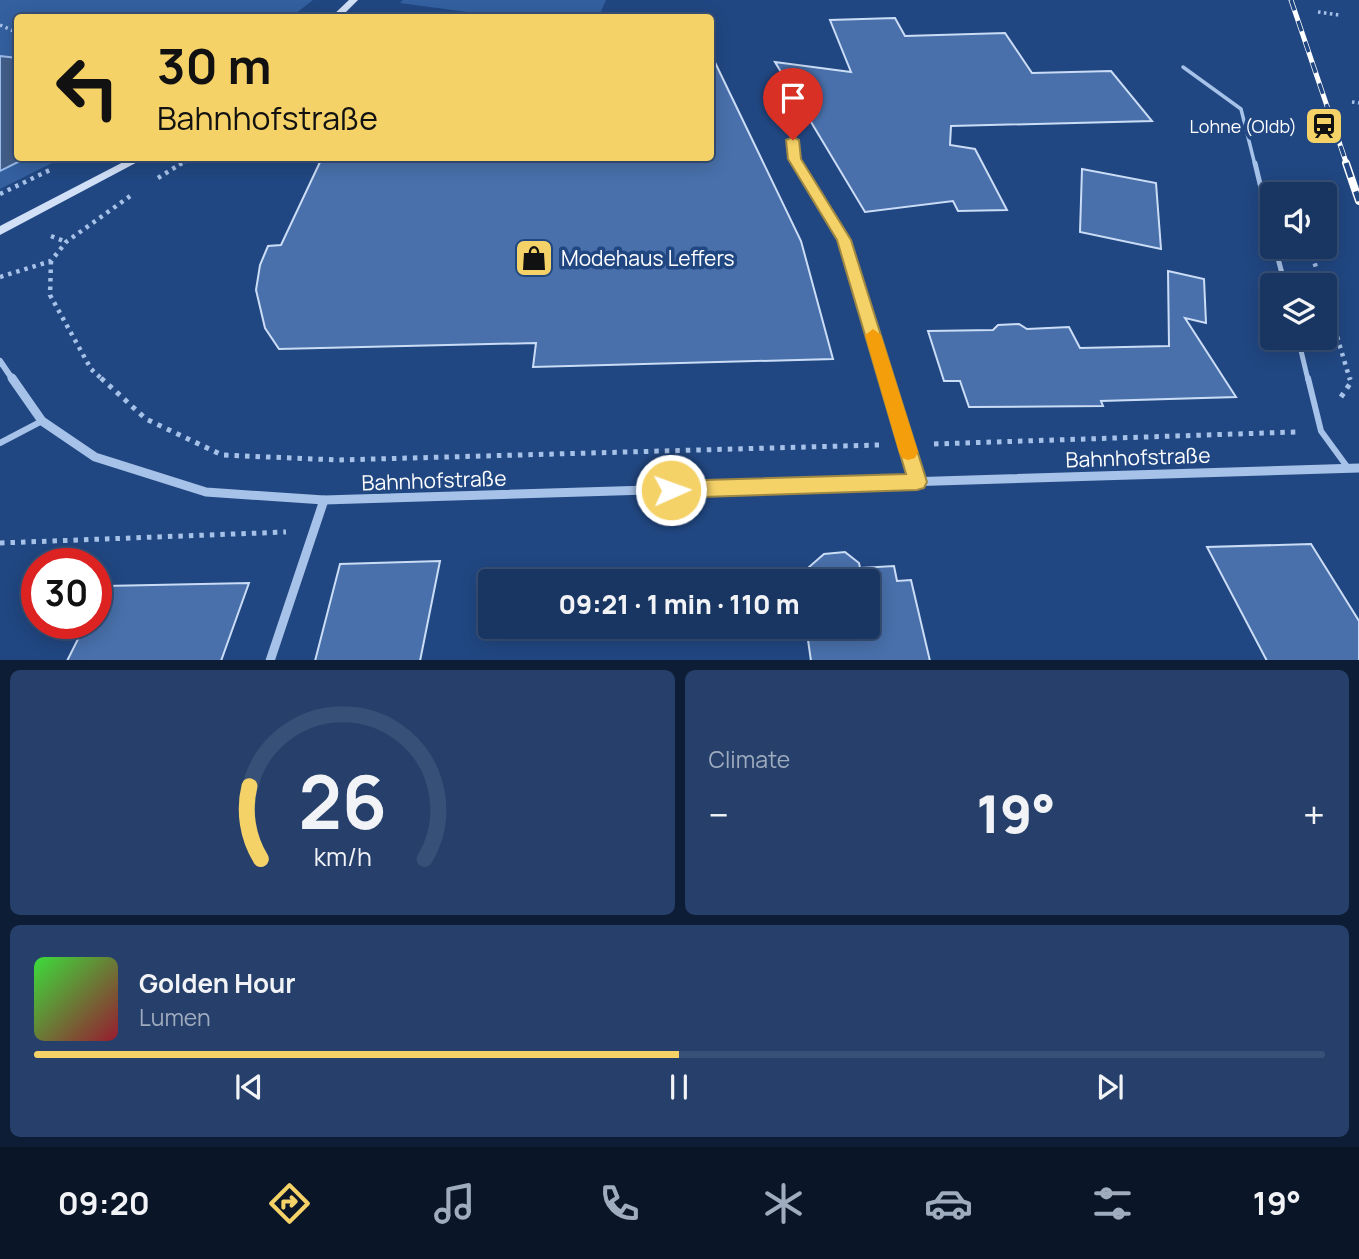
<!DOCTYPE html>
<html lang="en">
<head>
<meta charset="utf-8">
<style>
  :root { --surface:#193562; --page:#26406b; --text:#f1f3f6; --muted:#9fabbe; --line:#375077; --accent:#f5d268 }
  body { margin:0; font-family:Manrope,sans-serif; background:var(--page); color:var(--text); height:100vh; display:flex; flex-direction:column; font-size:26px; white-space:nowrap }
  * { box-sizing:border-box; margin:0 }
  p { font-size:23px; color:var(--muted) }
  .icon { flex:none; width:38px; height:38px; fill:none; stroke:currentColor; stroke-width:2; stroke-linecap:round; stroke-linejoin:round }
  .map { position:relative; height:660px; overflow:hidden }
  .panel { display:flex; flex-direction:column; gap:10px; padding:10px; background:#0e1d36; flex:1 }
  .panel>* { flex:none }
  .banner { position:absolute; left:14px; top:14px; width:700px; height:147px; border-radius:7px; box-shadow:0 4px 18px #0003,0 0 0 2px var(--line); background:#f5d268; color:#111; overflow:hidden }
  .buttons { position:absolute; left:1260px; top:182px; display:grid; gap:14px }
  .buttons a { display:grid; place-items:center; width:77px; height:77px; border-radius:7px; background:var(--surface); box-shadow:0 4px 18px #0003,0 0 0 2px var(--line); font-size:35px }
  .speed { position:absolute; left:21px; top:548px; display:flex; gap:14px; font-size:35px; font-weight:700; text-align:center }
  .speed>* { display:grid; place-content:center; width:91px; height:91px; border-radius:50%; background:var(--surface); box-shadow:0 4px 18px #0003,0 0 0 2px var(--line); line-height:1 }
  .speed .limit { border:10px solid #d22; background:#fff; color:#111 }
  .pin { position:absolute; display:grid; place-items:center; width:60px; height:60px; color:#fff; margin:-72px -30px; border-radius:50% 50% 50% 0; rotate:-45deg; box-shadow:0 0 7px #0007 }
  .pin .icon { rotate:45deg }
  .me { position:absolute; width:77px; margin:-38px; rotate:88deg; stroke-linejoin:round; filter:drop-shadow(0 0 5px #0008) }
  .turn { display:flex; align-items:center; gap:24px; height:147px; padding:0 28px; font-size:32px }
  .turn .icon { width:91px; height:91px; stroke-width:2.5 }
  .turn b { display:block; font-size:49px; line-height:60px }
  .big { font-size:52px; font-weight:800; line-height:1.1 }
  .panel .card { flex:1; display:flex; flex-direction:column; justify-content:center; gap:10px; min-width:0; padding:0 24px; border-radius:10px; background:var(--page) }
  .panel .dial { align-items:center; gap:0 }
  .dial svg { height:182px; overflow:visible; fill:none; stroke:var(--line); stroke-width:7; stroke-linecap:round; text-anchor:middle }
  .dial text { fill:var(--text); stroke:none }
  .song { display:flex; align-items:center; gap:21px }
  .cover { width:84px; height:84px; border-radius:10px; background:linear-gradient(135deg,hsl(120 70% 55%),hsl(350 70% 35%)) }
  .played { height:7px; border-radius:4px; background:linear-gradient(90deg,var(--accent) 50%,var(--line) 50%) }
  .keys { display:flex; justify-content:space-around; direction:ltr }
  .heat { display:flex; justify-content:space-between; align-items:center; font-size:38px; direction:ltr }
  .panel .tiles { flex:1; display:grid; gap:10px; grid-template-columns:1fr 1fr }
  .card:last-child { grid-column:span 2 }
  .trip { position:absolute; left:478px; top:569px; width:402px; height:70px; border-radius:7px; background:var(--surface); box-shadow:0 4px 18px #0003,0 0 0 2px var(--line); font-weight:800; line-height:70px; text-align:center }
  .dock { display:flex; height:112px; justify-content:space-around; align-items:center; background:#0a1527; color:var(--muted) }
  .dock .icon { width:49px; height:49px }
  .dock .on { color:var(--accent) }
  .dock b { font-size:32px; color:var(--text) }
  .map>svg:first-child { display:block }
</style>
</head>
<body>
<div class="map">
<svg width="1359" height="661" viewBox="0 0 1359 661">
  <rect width="100%" height="100%" fill="#214782"/>
  <!-- green -->
  <g fill="#3460a0">
    <polygon points="0,0 313,0 291,17 18,18 17,58 0,56"/>
    <polygon points="403,0 606,0 598,18 465,17 467,12 400,3"/>
    <polygon points="26,158 62,158 0,189 0,171"/>
  </g>
  <!-- water -->
  <polygon fill="#425e89" stroke="#9bbcea" stroke-width="2" points="0,56 17,58 18,158 26,158 0,171"/>
  <!-- building -->
  <g fill="#4970ab" stroke="#cbddf6" stroke-width="2">
    <polygon points="895,18 905,36 1005,33 1032,73 1111,71 1152,121 951,126 950,145 975,149 1007,210 958,211 953,201 865,212 775,62 851,72 830,20"/>
    <polygon points="710,52 801,241 833,359 533,367 536,343 279,349 265,328 256,290 260,265 268,246 281,245 320,162 710,158"/>
    <polygon points="1082,169 1156,183 1161,249 1080,232"/>
    <polygon points="1168,271 1204,279 1206,323 1185,318 1236,397 1101,401 1103,406 969,407 960,381 944,381 928,331 993,330 998,325 1019,324 1027,329 1069,327 1080,348 1169,346"/>
    <polygon points="1311,544 1359,621 1359,661 1267,661 1207,547"/>
    <polygon points="845,552 859,563 860,568 894,566 897,581 911,580 930,661 811,661 806,626 868,626 868,581 812,581 809,567 824,554"/>
    <polygon points="440,561 420,661 315,661 340,564"/>
    <polygon points="249,583 221,661 67,661 86,623 96,623 96,602 104,586"/>
  </g>
  <g fill="none" stroke-linecap="round" stroke-linejoin="round">
    <!-- path-far2 -->
    <g stroke="#a7c2e8" stroke-width="3.5" stroke-dasharray="2.5 3.5" stroke-linecap="butt">
      <polyline points="1318,12 1339,15"/>
      <polyline points="0,25 18,33"/>
      <polyline points="1352,102 1359,103"/>
      <polyline points="179,165 191,158"/>
    </g>
    <!-- path-far1 -->
    <g stroke="#a7c2e8" stroke-width="4.5" stroke-dasharray="3.5 5" stroke-linecap="butt">
      <polyline points="158,178 182,163"/>
      <polyline points="0,194 52,169"/>
      <polyline points="51,236 66,242"/>
      <polyline points="1310,247 1321,285"/>
      <polyline points="51,261 50,295 91,369 103,380"/>
      <polyline points="0,277 51,261 66,242 133,194"/>
      <polyline points="1325,296 1350,380"/>
    </g>
    <!-- path -->
    <g stroke="#a7c2e8" stroke-width="5" stroke-dasharray="4.5 6" stroke-linecap="butt">
      <polyline points="101,378 146,419 222,455 338,460 879,445"/>
      <polyline points="1341,397 1351,382 1350,378"/>
      <polyline points="934,444 1296,432"/>
      <polyline points="0,543 286,532"/>
    </g>
    <!-- service-far2 -->
    <g stroke="#a7c2e8" stroke-width="3.5">
      <polyline points="1183,67 1241,109 1255,165"/>
      <polyline points="791,122 794,159 798,165"/>
    </g>
    <!-- service-far1 -->
    <g stroke="#a7c2e8" stroke-width="5">
      <polyline points="797,163 844,240 886,380"/>
      <polyline points="1255,163 1272,234"/>
      <polyline points="1275,247 1285,285"/>
      <polyline points="1298,338 1308,380"/>
    </g>
    <!-- service -->
    <g stroke="#a7c2e8" stroke-width="6">
      <polyline points="886,378 917,482"/>
      <polyline points="1308,378 1321,431 1348,468"/>
      <polyline points="0,443 42,421"/>
    </g>
    <!-- minor-far1 -->
    <polyline stroke="#a7c2e8" stroke-width="6" points="0,361 13,380"/>
    <!-- minor -->
    <g stroke="#a7c2e8" stroke-width="9">
      <polyline points="12,378 42,421 95,457 206,492 324,500 1359,468"/>
      <polyline points="270,661 324,500"/>
    </g>
    <!-- secondary -->
    <g fill="#d2e0f7" fill-rule="evenodd">
      <polygon points="349,0 358,0 340,18 330,18"/>
      <polygon points="131,158 145,158 0,235 0,226"/>
    </g>
    <defs>
      <polyline id="rail-far1" points="1291,0 1347,165"/>
      <polyline id="rail" points="1346,163 1359,201"/>
    </defs>
    <!-- rail-far1 casing -->
    <use href="#rail-far1" stroke="#fff" stroke-width="5"/>
    <!-- rail casing -->
    <use href="#rail" stroke="#fff" stroke-width="8"/>
    <!-- rail-far1 -->
    <use href="#rail-far1" stroke="#214782" stroke-width="3.5" stroke-dasharray="11" stroke-linecap="butt"/>
    <!-- rail -->
    <use href="#rail" stroke="#214782" stroke-width="5" stroke-dasharray="15" stroke-linecap="butt"/>
  </g>
  <!-- route -->
  <polygon fill="#f5d268" stroke="#9f8844" stroke-width="2" points="793,137 799,140 801,159 851,240 927,482 924,488 917,490 671,498 664,495 661,490 664,484 671,481 906,474 837,240 788,159 786,140"/>
  <!-- slow -->
  <polygon fill="#f59e0b" points="873,329 881,335 918,452 915,458 908,460 902,458 899,452 865,335"/>
  <!-- icons -->
  <defs>
    <symbol id="station-square" viewBox="-11 -11 22 22"><rect x="-9" y="-9" width="18" height="18" rx="4" fill="#f5d268" stroke="#214782"/><path d="M-3-6H3Q5-6 5-4V2Q5 4 3 4L4.5 6H3L1.5 4h-3L-3 6H-4.5L-3 4Q-5 4-5 2V-4Q-5-6-3-6ZM-3.5-4v3h7v-3ZM-3.5 1v1.5H-2V1ZM2 1v1.5H3.5V1Z" fill="#111"/></symbol>
    <symbol id="shop-square" viewBox="-11 -11 22 22"><rect x="-9" y="-9" width="18" height="18" rx="4" fill="#f5d268" stroke="#214782"/><path d="M-5-2.5h2.3a2.7 3.5 0 0 1 5.4 0H5L5.5 6h-11ZM-1.5-2.5h3a1.5 2.3 0 0 0-3 0Z" fill="#111"/></symbol>
  </defs>
  <g fill-rule="evenodd">
    <use href="#station-square" x="1302" y="104" width="44" height="44"/>
    <use href="#shop-square" x="512" y="236" width="44" height="44"/>
  </g>
  <g text-anchor="middle" dominant-baseline="central" stroke-width="7" stroke-linejoin="round" paint-order="stroke">
    <!-- far-poi labels -->
    <g font-size="18" fill="#fff" stroke="#214782" text-anchor="end">
      <text x="1297" y="126">Lohne (Oldb)</text>
    </g>
    <!-- poi labels -->
    <g font-size="21" fill="#fff" stroke="#214782" text-anchor="start">
      <text x="561" y="258">Modehaus Leffers</text>
    </g>
    <!-- street labels -->
    <g font-size="21" fill="#fff" stroke="#214782">
      <text transform="translate(1138 457) rotate(-2)">Bahnhofstraße</text>
      <text transform="translate(434 480) rotate(-2)">Bahnhofstraße</text>
    </g>
  </g>
</svg>
<div class="buttons">
<a><svg class="icon" aria-label="sound" viewBox="0 0 24 24"><path d="M4 9h4l5-4v14l-5-4H4zM17 9q2 3 0 6"/></svg></a>
<a><svg class="icon" aria-label="layers" viewBox="0 0 24 24"><path d="M12 4l9 5-9 5-9-5zM3 14l9 5 9-5"/></svg></a>
</div>
<div class="speed"><div class="limit">30</div></div>
<div class="pin" style="left:793px;top:140px;background:#d93025"><svg class="icon" aria-label="arrive" viewBox="0 0 24 24"><path d="M6 21V4h12l-3 4 3 4H6"/></svg></div>
<svg class="me" style="left:671px;top:490px" viewBox="-20 -20 40 40"><circle r="17" fill="#f5d268" stroke="#fff" stroke-width="3"/><path d="M0-11L8 9 0 5-8 9z" fill="#fff"/></svg>
<div class="trip">09:21 · 1 min · 110 m</div>
<div class="banner">
<div class="turn"><svg class="icon" aria-label="left" viewBox="0 0 24 24"><path d="M17 20v-9H6M10 6l-5 5 5 5"/></svg><div><b>30 m</b>Bahnhofstraße</div></div>
</div>
</div>
<section class="panel">
<div class="tiles">
<div class="card dial"><svg viewBox="0 0 100 80">
<path d="M14 69A42 42 0 1 1 86 69"/>
<path d="M14 69A42 42 0 0 1 9 37" stroke="#f5d268"/>
<text x="50" y="56" font-size="32" font-weight="700">26</text>
<text x="50" y="72" font-size="11">km/h</text>
</svg></div>
<div class="card"><p>Climate</p>
<div class="heat"><a>−</a><b class="big">19°</b><a>+</a></div>
</div>
<div class="card">
<div class="song"><i class="cover"></i><div><b>Golden Hour</b><p>Lumen</p></div></div>
<div class="played"></div>
<div class="keys"><svg class="icon" aria-label="previous" viewBox="0 0 24 24"><path d="M18 5L8 12l10 7zM5 5v14"/></svg><svg class="icon" aria-label="pause" viewBox="0 0 24 24"><path d="M8 5v14M16 5v14"/></svg><svg class="icon" aria-label="next" viewBox="0 0 24 24"><path d="M6 5l10 7-10 7zM19 5v14"/></svg></div>
</div>
</div>
</section>
<nav class="dock">
<b>09:20</b>
<svg class="icon on" aria-label="directions" viewBox="0 0 24 24"><path d="M12 3l9 9-9 9-9-9zM9 14v-3h6M13 9l2 2-2 2"/></svg>
<svg class="icon" aria-label="music" viewBox="0 0 24 24"><path d="M9 18V5l10-2v13"/><circle cx="6" cy="18" r="3"/><circle cx="16" cy="16" r="3"/></svg>
<svg class="icon" aria-label="phone" viewBox="0 0 24 24"><path d="M5 4h4l2 5-3 2q2 4 5 5l2-3 5 2v4C11 20 4 13 5 4z"/></svg>
<svg class="icon" aria-label="climate" viewBox="0 0 24 24"><path d="M12 3v18M4 7l16 10M4 17L20 7"/></svg>
<svg class="icon" aria-label="car" viewBox="0 0 24 24"><path d="M5 17H2v-5l4-1 3-4h7l3 4 3 1v5h-3M9 17h6M6 11h13"/><circle cx="7" cy="17" r="2"/><circle cx="17" cy="17" r="2"/></svg>
<svg class="icon" aria-label="filters" viewBox="0 0 24 24"><path d="M4 7h16M4 17h16"/><circle cx="9" cy="7" r="2"/><circle cx="15" cy="17" r="2"/></svg>
<b>19°</b>
</nav>
</body>
</html>
